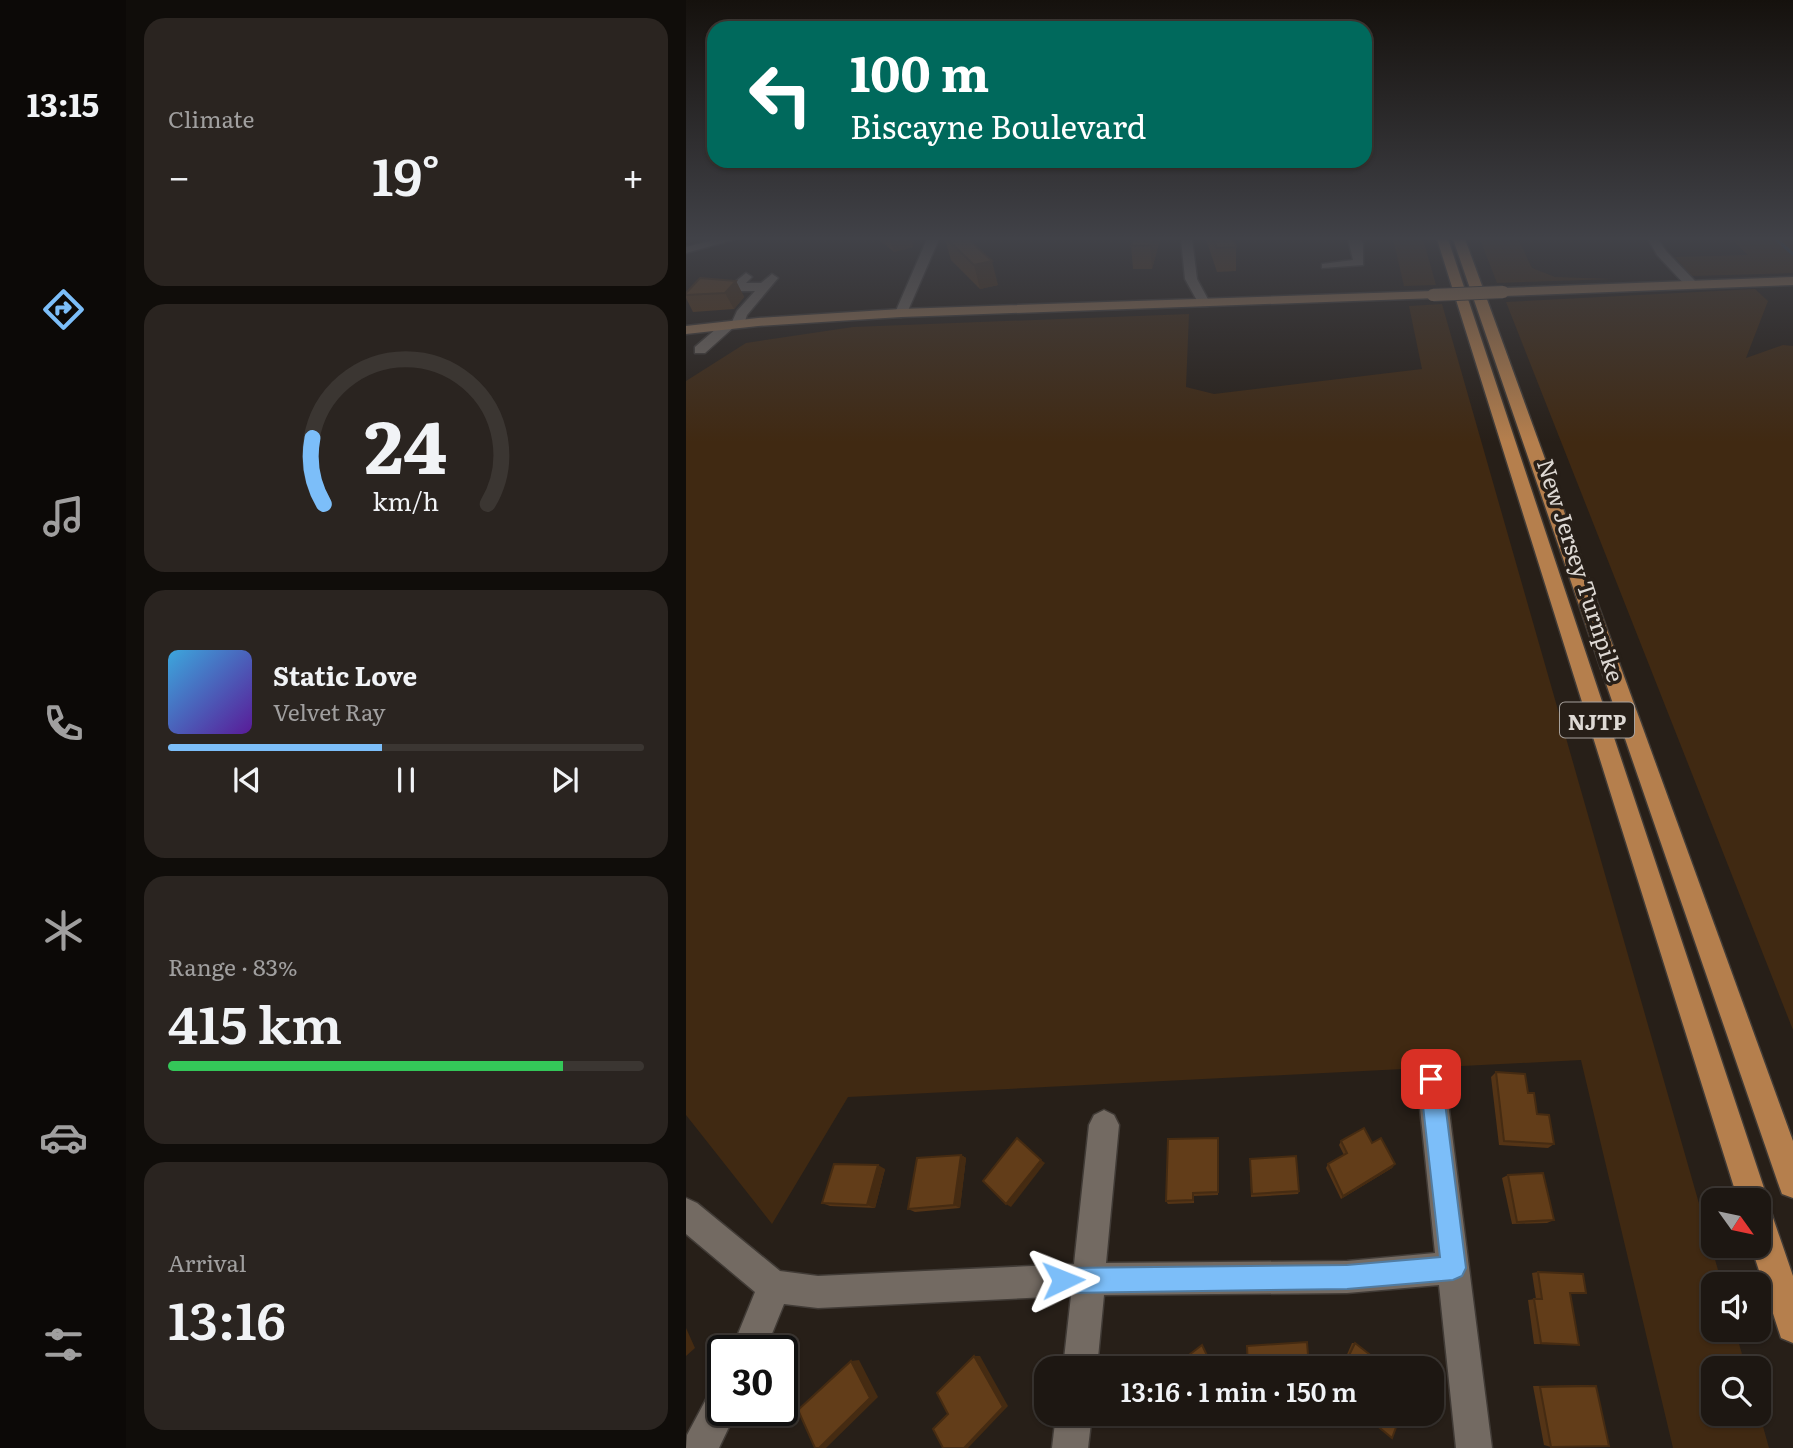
<!DOCTYPE html>
<html lang="en">
<head>
<meta charset="utf-8">
<style>
  :root { --surface:#1d1712; --page:#2a2420; --text:#f1f3f6; --muted:#a09f9f; --line:#3b3632; --accent:#7cbef9 }
  body { margin:0; font-family:Literata,serif; background:var(--page); color:var(--text); height:100vh; display:flex; flex-direction:column; font-size:26px; white-space:nowrap }
  * { box-sizing:border-box; margin:0 }
  p { font-size:23px; color:var(--muted) }
  .icon { flex:none; width:38px; height:38px; fill:none; stroke:currentColor; stroke-width:2; stroke-linecap:round; stroke-linejoin:round }
  .map { position:relative; flex:1; overflow:hidden }
  .drawer { display:flex; flex-direction:column; gap:18px; padding:18px; background:#100d0a; width:560px }
  .drawer>* { flex:none }
  .banner { position:absolute; left:21px; top:21px; width:665px; height:147px; border-radius:21px; box-shadow:0 2px 5px #0004,0 0 0 2px var(--line); background:#00695c; color:#fff; overflow:hidden }
  .needle { width:46px; rotate:123deg }
  .tools { position:absolute; left:1015px; top:1188px; display:grid; gap:14px }
  .tools a { display:grid; place-items:center; width:70px; height:70px; border-radius:14px; background:var(--surface); box-shadow:0 2px 5px #0004,0 0 0 2px var(--line); font-size:35px }
  .speed { position:absolute; left:21px; top:1335px; display:flex; gap:14px; font-size:35px; font-weight:700; text-align:center }
  .speed>* { display:grid; place-content:center; width:91px; height:91px; border-radius:50%; background:var(--surface); box-shadow:0 2px 5px #0004,0 0 0 2px var(--line); line-height:1 }
  .speed .limit { border:4px solid #111; border-radius:10px; background:#fff; color:#111 }
  .pin { position:absolute; display:grid; place-items:center; width:60px; height:60px; color:#fff; margin:-30px; border-radius:14px; box-shadow:0 4px 10px #0006 }
  .me { position:absolute; width:77px; margin:-38px; rotate:88deg; stroke-linejoin:round; filter:drop-shadow(0 0 5px #0008) }
  .turn { display:flex; align-items:center; gap:24px; height:147px; padding:0 28px; font-size:32px }
  .turn .icon { width:91px; height:91px; stroke-width:2.5 }
  .turn b { display:block; font-size:49px; line-height:60px }
  .big { font-size:52px; font-weight:600; line-height:1.1 }
  .drawer .widget { flex:1; display:flex; flex-direction:column; justify-content:center; gap:10px; min-width:0; padding:0 24px; border-radius:21px; background:var(--page) }
  .drawer .dial { align-items:center; gap:0 }
  .dial svg { height:182px; overflow:visible; fill:none; stroke:var(--line); stroke-width:7; stroke-linecap:round; text-anchor:middle }
  .dial text { fill:var(--text); stroke:none }
  .song { display:flex; align-items:center; gap:21px }
  .cover { width:84px; height:84px; border-radius:10px; background:linear-gradient(135deg,hsl(200 70% 55%),hsl(270 70% 35%)) }
  .played { height:7px; border-radius:4px; background:linear-gradient(90deg,var(--accent) 45%,var(--line) 45%) }
  .keys { display:flex; justify-content:space-around; direction:ltr }
  .heat { display:flex; justify-content:space-between; align-items:center; font-size:38px; direction:ltr }
  .charge { height:10px; border-radius:5px; background:linear-gradient(90deg,#34c759 83%,var(--line) 0) }
  .trip { position:absolute; left:348px; top:1356px; width:410px; height:70px; border-radius:21px; background:var(--surface); box-shadow:0 2px 5px #0004,0 0 0 2px var(--line); font-weight:600; line-height:70px; text-align:center }
  main { display:flex; flex:1; min-height:0 }
  .tab-bar { display:flex; flex-direction:column; width:126px; justify-content:space-around; align-items:center; background:#0c0907; color:var(--muted) }
  .tab-bar .icon { width:49px; height:49px }
  .tab-bar .active { color:var(--accent) }
  .tab-bar b { font-size:32px; color:var(--text) }
  .map>svg:first-child { display:block }
</style>
</head>
<body>
<main>
<nav class="tab-bar">
<b>13:15</b>
<svg class="icon active" aria-label="directions" viewBox="0 0 24 24"><path d="M12 3l9 9-9 9-9-9zM9 14v-3h6M13 9l2 2-2 2"/></svg>
<svg class="icon" aria-label="music" viewBox="0 0 24 24"><path d="M9 18V5l10-2v13"/><circle cx="6" cy="18" r="3"/><circle cx="16" cy="16" r="3"/></svg>
<svg class="icon" aria-label="phone" viewBox="0 0 24 24"><path d="M5 4h4l2 5-3 2q2 4 5 5l2-3 5 2v4C11 20 4 13 5 4z"/></svg>
<svg class="icon" aria-label="climate" viewBox="0 0 24 24"><path d="M12 3v18M4 7l16 10M4 17L20 7"/></svg>
<svg class="icon" aria-label="car" viewBox="0 0 24 24"><path d="M5 17H2v-5l4-1 3-4h7l3 4 3 1v5h-3M9 17h6M6 11h13"/><circle cx="7" cy="17" r="2"/><circle cx="17" cy="17" r="2"/></svg>
<svg class="icon" aria-label="filters" viewBox="0 0 24 24"><path d="M4 7h16M4 17h16"/><circle cx="9" cy="7" r="2"/><circle cx="15" cy="17" r="2"/></svg>
</nav>
<section class="drawer">
<div class="widget"><p>Climate</p>
<div class="heat"><a>−</a><b class="big">19°</b><a>+</a></div>
</div>
<div class="widget dial"><svg viewBox="0 0 100 80">
<path d="M14 69A42 42 0 1 1 86 69"/>
<path d="M14 69A42 42 0 0 1 9 40" stroke="#7cbef9"/>
<text x="50" y="56" font-size="32" font-weight="700">24</text>
<text x="50" y="72" font-size="11">km/h</text>
</svg></div>
<div class="widget">
<div class="song"><i class="cover"></i><div><b>Static Love</b><p>Velvet Ray</p></div></div>
<div class="played"></div>
<div class="keys"><svg class="icon" aria-label="previous" viewBox="0 0 24 24"><path d="M18 5L8 12l10 7zM5 5v14"/></svg><svg class="icon" aria-label="pause" viewBox="0 0 24 24"><path d="M8 5v14M16 5v14"/></svg><svg class="icon" aria-label="next" viewBox="0 0 24 24"><path d="M6 5l10 7-10 7zM19 5v14"/></svg></div>
</div>
<div class="widget"><p>Range · 83%</p><b class="big">415 km</b><div class="charge"></div></div>
<div class="widget"><p>Arrival</p><b class="big">13:16</b></div>
</section>
<div class="map">
<svg width="1107" height="1448" viewBox="0 0 1107 1448">
  <rect width="100%" height="100%" fill="#271f18"/>
  <!-- green -->
  <g fill="#402912">
    <polygon points="707,239 737,239 750,285 718,286"/>
    <polygon points="794,239 832,239 846,268 869,277 928,279 811,283"/>
    <polygon points="1045,239 1107,239 1107,273 1005,276 989,257 1062,255"/>
    <polygon points="1069,289 1082,301 1060,358 1097,345 1107,346 1107,1030 820,302"/>
    <polygon points="756,304 1036,1284 1027,1284 1027,1330 1049,1330 1060,1368 1027,1368 1027,1414 1073,1414 1073,1412 1083,1448 987,1448 895,1060 162,1097 86,1224 0,1115 0,381 60,343 167,327 503,314 500,387 528,394 736,369 723,306"/>
  </g>
  <g fill="none" stroke-linecap="round" stroke-linejoin="round">
    <!-- stream -->
    <polyline stroke="#163d5e" stroke-width="3.5" points="1090,239 1107,254"/>
    <defs>
      <g id="minor">
        <polygon points="31,239 50,239 0,253 0,247"/>
        <polygon points="241,239 253,239 221,313 215,317 211,316 209,313"/>
        <polygon points="495,239 506,239 511,279 524,303 522,306 514,306 499,279"/>
        <polygon points="662,239 674,239 677,243 677,265 636,268 636,264 667,260"/>
        <polygon points="962,239 972,239 980,251 1010,282 1010,288 1002,288 971,255"/>
        <polygon points="60,273 66,277 60,283 75,283 86,274 92,278 61,315 57,327 48,327 19,353 9,353 9,347 38,322 46,322 51,311 69,291 49,291 43,287"/>
        <polygon points="745,1065 755,1069 759,1079 806,1448 770,1448 753,1285 661,1293 418,1295 411,1368 377,1368 385,1296 132,1308 98,1304 79,1351 45,1351 69,1292 0,1234 0,1198 11,1203 94,1271 132,1276 388,1264 403,1125 408,1115 418,1110 428,1115 433,1125 420,1263 661,1261 749,1253 731,1079 735,1069"/>
        <polygon points="37,1385 37,1410 51,1410 33,1448 0,1448 1,1435 25,1390"/>
        <polygon points="370,1414 406,1414 402,1448 366,1448"/>
      </g>
      <g id="major">
        <polygon points="1107,277 1107,285 817,296 811,292 817,288"/>
        <polygon points="747,291 751,292 751,298 215,317 72,326 0,334 0,326 72,318 215,309"/>
      </g>
      <g id="highway">
        <polygon points="751,239 762,239 1082,1200 1079,1207 1084,1209 1107,1276 1107,1343 1095,1338 1065,1246 1073,1246 1073,1200 1052,1200"/>
        <polygon points="767,239 779,239 1107,1141 1107,1198 1096,1194 1092,1183"/>
      </g>
    </defs>
    <!-- minor casing -->
    <use href="#minor" stroke="#413b36" stroke-width="3"/>
    <!-- major casing -->
    <use href="#major" stroke="#413b36" stroke-width="3"/>
    <!-- highway casing -->
    <use href="#highway" stroke="#413b36" stroke-width="3"/>
    <!-- minor -->
    <use href="#minor" fill="#736a62" fill-rule="evenodd"/>
    <!-- major -->
    <use href="#major" fill="#9b7755" fill-rule="evenodd"/>
    <!-- highway -->
    <use href="#highway" fill="#b57f4d" fill-rule="evenodd"/>
    <defs>
      <polyline id="major-bridge" points="747,295 817,292"/>
    </defs>
    <!-- major-bridge casing -->
    <use href="#major-bridge" stroke="#413b36" stroke-width="14" stroke-linecap="butt"/>
    <!-- major-bridge -->
    <use href="#major-bridge" stroke="#9b7755" stroke-width="12"/>
  </g>
  <!-- wall -->
  <g fill="#543416">
    <polygon points="192,239 225,239 227,247 208,252"/>
    <polygon points="259,239 282,239 312,285 294,289 265,260"/>
    <polygon points="447,239 474,239 466,269 447,269 445,246"/>
    <polygon points="520,239 547,239 550,247 550,271 531,272"/>
    <polygon points="50,281 58,297 48,309 7,312 0,298 0,293"/>
    <polygon points="810,1072 842,1093 851,1114 868,1144 862,1148 813,1145 805,1077"/>
    <polygon points="532,1138 532,1195 508,1196 508,1203 482,1204 480,1201"/>
    <polygon points="655,1141 686,1143 709,1164 706,1168 655,1199 640,1168 642,1164 658,1155 653,1145"/>
    <polygon points="275,1155 280,1158 274,1208 229,1212 222,1209"/>
    <polygon points="564,1163 613,1191 612,1194 565,1197"/>
    <polygon points="199,1169 189,1208 144,1206 136,1203"/>
    <polygon points="822,1175 868,1220 861,1223 826,1224 816,1178"/>
    <polygon points="852,1272 900,1293 884,1294 893,1345 848,1344 842,1300 850,1299 846,1273"/>
    <polygon points="666,1343 669,1343 701,1368 655,1368"/>
    <polygon points="902,1385 910,1386 865,1447 858,1445 847,1386"/>
  </g>
  <!-- shaded-wall -->
  <g fill="#452b12">
    <polygon points="204,239 225,239 227,247 208,252"/>
    <polygon points="466,239 474,239 474,240 466,269 464,246"/>
    <polygon points="306,261 312,285 294,289 288,265"/>
    <polygon points="50,281 58,297 48,309 39,293"/>
    <polygon points="275,1155 280,1158 274,1208 268,1205"/>
    <polygon points="355,1160 359,1163 325,1207 320,1204"/>
    <polygon points="709,1164 706,1168 655,1199 657,1196"/>
    <polygon points="192,1165 199,1169 189,1208 181,1205"/>
    <polygon points="0,1328 9,1348 0,1356"/>
    <polygon points="288,1356 294,1356 322,1406 282,1448 278,1448"/>
    <polygon points="173,1360 192,1397 140,1448 133,1448 165,1361"/>
  </g>
  <!-- building -->
  <g fill="#623d19" stroke="#452b12" stroke-width="2">
    <polygon points="261,239 282,239 306,261 288,265"/>
    <polygon points="447,239 466,239 464,246 445,246"/>
    <polygon points="527,239 547,239 550,247 531,248"/>
    <polygon points="14,278 50,281 39,293 0,295 0,293"/>
    <polygon points="810,1072 839,1074 842,1093 848,1093 851,1114 863,1115 868,1144 818,1141"/>
    <polygon points="678,1128 686,1143 695,1138 709,1164 657,1196 642,1164 661,1153 655,1141"/>
    <polygon points="331,1138 355,1160 320,1204 297,1181"/>
    <polygon points="532,1138 532,1192 507,1193 507,1200 480,1201 482,1139"/>
    <polygon points="275,1155 268,1205 222,1209 231,1158"/>
    <polygon points="610,1156 613,1191 566,1194 564,1159"/>
    <polygon points="148,1164 192,1165 181,1205 136,1203"/>
    <polygon points="857,1173 868,1220 831,1222 822,1175"/>
    <polygon points="852,1272 897,1274 900,1293 884,1293 893,1345 855,1343 848,1299 856,1299"/>
    <polygon points="621,1342 623,1368 562,1368 561,1346"/>
    <polygon points="669,1343 701,1368 657,1368"/>
    <polygon points="516,1345 527,1368 486,1368"/>
    <polygon points="288,1356 317,1407 278,1448 257,1448 247,1429 262,1414 251,1393"/>
    <polygon points="165,1361 184,1398 133,1448 129,1448 112,1410"/>
    <polygon points="910,1386 923,1446 865,1447 854,1387"/>
    <polygon points="485,1414 504,1414 490,1426"/>
    <polygon points="677,1414 715,1414 706,1438"/>
  </g>
  <!-- sky -->
  <linearGradient id="sky" x2="0" y2="1"><stop stop-color="#15110d"/><stop offset="0.54" stop-color="#414248"/><stop offset="1" stop-color="#414248" stop-opacity="0"/></linearGradient>
  <rect width="1107" height="442" fill="url(#sky)"/>
  <!-- route -->
  <polygon fill="#7cbef9" stroke="#517ca2" stroke-width="2" points="745,1068 753,1072 756,1079 780,1268 776,1276 767,1280 661,1289 377,1293 368,1289 365,1280 368,1272 377,1268 661,1265 754,1257 734,1079 738,1072"/>
  <g text-anchor="middle" dominant-baseline="central" stroke-width="7" stroke-linejoin="round" paint-order="stroke">
    <!-- shield labels -->
    <rect fill="#271f18" stroke="#a7a19c" stroke-width="2" x="874" y="702.5" width="74" height="35" rx="5"/>
    <g font-size="21" font-weight="bold" fill="#ded9d4">
      <text x="911" y="720">NJTP</text>
    </g>
    <!-- street labels -->
    <g font-size="23" fill="#ded9d4" stroke="#271f18">
      <text transform="translate(896 570) rotate(72)">New Jersey Turnpike</text>
    </g>
  </g>
</svg>
<div class="tools">
<a><svg class="needle" viewBox="-14 -14 28 28"><path d="M0-13l5 13h-10z" fill="#e53935"/><path d="M0 13l5-13h-10z" fill="#a09f9f"/></svg></a>
<a><svg class="icon" aria-label="sound" viewBox="0 0 24 24"><path d="M4 9h4l5-4v14l-5-4H4zM17 9q2 3 0 6"/></svg></a>
<a><svg class="icon" aria-label="search" viewBox="0 0 24 24"><circle cx="10" cy="10" r="6"/><path d="M15 15l6 6"/></svg></a>
</div>
<div class="speed"><div class="limit">30</div></div>
<div class="pin" style="left:745px;top:1079px;background:#d93025"><svg class="icon" aria-label="arrive" viewBox="0 0 24 24"><path d="M6 21V4h12l-3 4 3 4H6"/></svg></div>
<svg class="me" style="left:377px;top:1280px" viewBox="-20 -20 40 40"><path d="M0-17L14 15 0 8-14 15z" fill="#7cbef9" stroke="#fff" stroke-width="4"/></svg>
<div class="trip">13:16 · 1 min · 150 m</div>
<div class="banner">
<div class="turn"><svg class="icon" aria-label="left" viewBox="0 0 24 24"><path d="M17 20v-9H6M10 6l-5 5 5 5"/></svg><div><b>100 m</b>Biscayne Boulevard</div></div>
</div>
</div>
</main>
</body>
</html>
